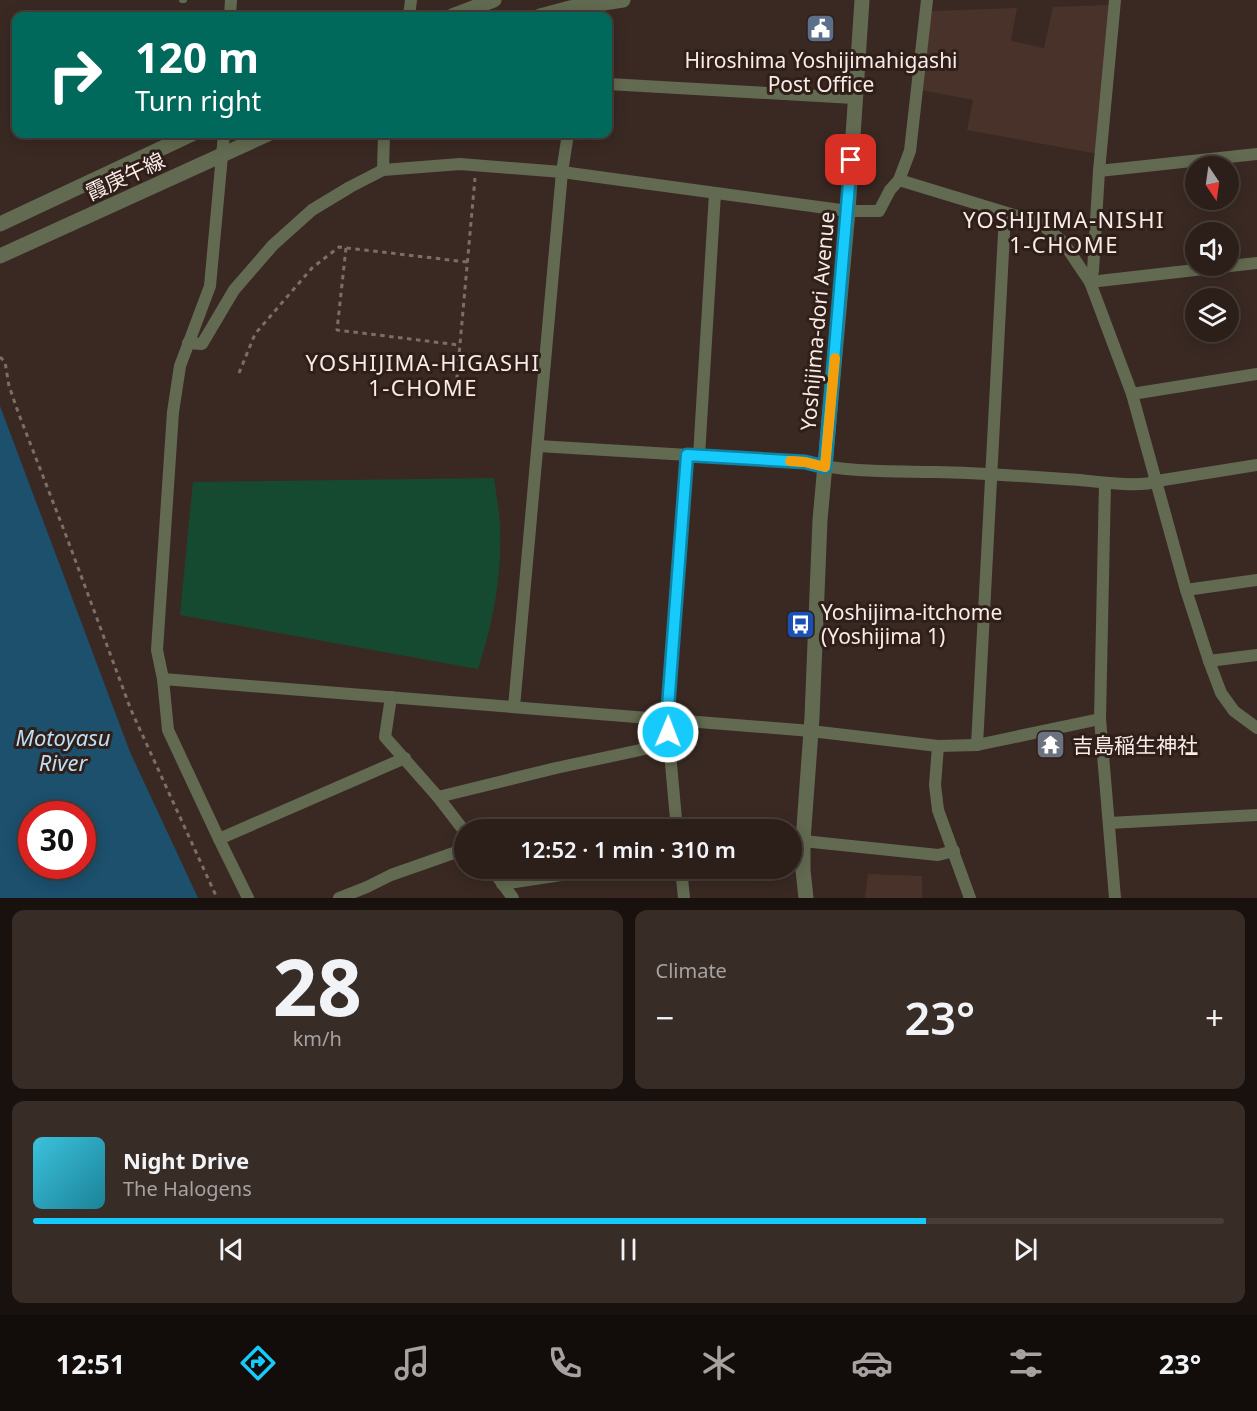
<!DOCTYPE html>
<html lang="en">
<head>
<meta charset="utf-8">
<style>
  :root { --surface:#2c1f1a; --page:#382c27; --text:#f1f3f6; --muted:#a6a2a2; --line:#483d39; --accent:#16cafb }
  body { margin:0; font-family:"Noto Sans","Noto Sans JP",sans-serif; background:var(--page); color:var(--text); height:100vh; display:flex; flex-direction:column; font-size:22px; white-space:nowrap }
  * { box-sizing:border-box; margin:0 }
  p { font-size:20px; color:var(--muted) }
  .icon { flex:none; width:33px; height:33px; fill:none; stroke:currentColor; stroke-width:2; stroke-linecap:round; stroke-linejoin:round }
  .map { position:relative; height:898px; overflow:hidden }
  .details { display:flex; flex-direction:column; gap:12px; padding:12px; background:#18110e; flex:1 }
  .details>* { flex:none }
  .guide { position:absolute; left:12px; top:12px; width:600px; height:126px; border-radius:12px; box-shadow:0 3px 15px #0003,0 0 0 2px var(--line); background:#00695c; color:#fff; overflow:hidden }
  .needle { width:39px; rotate:167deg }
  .controls { position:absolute; left:1185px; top:156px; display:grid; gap:12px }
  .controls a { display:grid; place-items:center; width:54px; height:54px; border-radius:50%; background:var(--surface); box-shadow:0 3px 15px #0003,0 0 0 2px var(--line); font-size:30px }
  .speed { position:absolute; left:18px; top:801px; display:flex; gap:12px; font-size:30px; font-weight:700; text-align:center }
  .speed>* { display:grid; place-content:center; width:78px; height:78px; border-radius:50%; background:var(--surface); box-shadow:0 3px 15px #0003,0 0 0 2px var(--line); line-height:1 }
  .speed .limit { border:9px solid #d22; background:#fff; color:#111 }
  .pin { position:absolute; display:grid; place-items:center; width:51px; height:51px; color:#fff; margin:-26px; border-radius:12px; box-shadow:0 3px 9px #0006 }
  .me { position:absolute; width:66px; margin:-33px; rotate:1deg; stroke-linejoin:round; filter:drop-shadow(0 0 4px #0008) }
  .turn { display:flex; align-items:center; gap:21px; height:126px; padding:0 24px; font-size:27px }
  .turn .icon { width:78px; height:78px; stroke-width:2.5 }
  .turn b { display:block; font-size:42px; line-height:51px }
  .big { font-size:45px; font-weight:600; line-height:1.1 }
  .details .tile { flex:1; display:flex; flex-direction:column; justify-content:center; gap:9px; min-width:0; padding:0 21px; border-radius:12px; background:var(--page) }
  .details .dial { align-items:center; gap:0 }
  .dial b { font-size:78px; line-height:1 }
  .song { display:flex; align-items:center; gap:18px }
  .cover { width:72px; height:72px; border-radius:9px; background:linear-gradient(135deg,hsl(190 70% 55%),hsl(190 70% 35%)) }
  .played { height:6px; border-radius:3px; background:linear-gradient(90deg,var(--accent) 75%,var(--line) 75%) }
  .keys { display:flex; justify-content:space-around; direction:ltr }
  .heat { display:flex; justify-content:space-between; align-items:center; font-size:33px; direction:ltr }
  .details .tiles { flex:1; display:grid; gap:12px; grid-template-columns:1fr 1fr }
  .tile:last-child { grid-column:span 2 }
  .trip { position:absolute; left:454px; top:819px; width:348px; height:60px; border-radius:30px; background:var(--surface); box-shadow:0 3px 15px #0003,0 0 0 2px var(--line); font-weight:600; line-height:60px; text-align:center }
  .tabs { display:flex; height:96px; justify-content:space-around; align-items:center; background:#120c0a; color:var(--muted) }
  .tabs .icon { width:42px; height:42px }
  .tabs .selected { color:var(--accent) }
  .tabs b { font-size:27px; color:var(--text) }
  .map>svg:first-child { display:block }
</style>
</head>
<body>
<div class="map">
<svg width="1257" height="898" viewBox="0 0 1257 898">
  <rect width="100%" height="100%" fill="#3a2923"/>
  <!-- built -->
  <g fill="#493229">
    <polygon points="1110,5 1098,154 967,130 973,100 921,90 930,11 1017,8 1011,41 1044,48 1053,7"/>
    <polygon points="868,874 922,876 922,898 865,898"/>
  </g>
  <!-- grass -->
  <path fill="#164a30" d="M494 478C496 495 500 512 500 529 502 577 493 623 478 669L180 615 193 482Z"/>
  <!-- water -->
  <path fill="#1c506d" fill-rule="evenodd" d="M0 406 130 752 198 898H0ZM32 814H82V866H32Z"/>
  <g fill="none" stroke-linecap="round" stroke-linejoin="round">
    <!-- path -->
    <g stroke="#7d6d68" stroke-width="3" stroke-dasharray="4.5 4.5" stroke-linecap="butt">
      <polyline points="346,248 337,330 459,345"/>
      <polyline points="0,357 5,362 9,386 18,412 67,538 131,710 217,898"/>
      <polyline points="239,373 255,334 312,268 339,247 467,262"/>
      <polyline points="456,388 475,178"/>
    </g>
    <!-- service -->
    <polyline stroke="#626b51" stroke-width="6" points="182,0 184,0"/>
    <!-- minor -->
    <g stroke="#626b51" stroke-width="12">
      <polyline points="1115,0 1099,171 1093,271 1090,282 1257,263"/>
      <polyline points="230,16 231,0"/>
      <polyline points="409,16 411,0"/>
      <polyline points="608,84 854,98"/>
      <polyline points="224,134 210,286 180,366 173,412 157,650 163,679 168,730 219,839 248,898"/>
      <polyline points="383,170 384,134"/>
      <polyline points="1099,171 1257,154"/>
      <polyline points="899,180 1040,223 1063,242 1090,282 1132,394 1186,590 1209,661 1221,693 1234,711 1257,728"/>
      <polyline points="188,343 202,344 234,290 273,245 312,210 350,187 383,170 460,164 562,172 848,211 879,211 890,190 899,180 910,151 927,0"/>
      <polyline points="1132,394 1257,374"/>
      <path d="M538 446 805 462C848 473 893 471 937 472 985 473 1032 477 1080 480 1098 482 1142 488 1157 481L1257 465"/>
      <polyline points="699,456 715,193"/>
      <polyline points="1105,483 1100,719 1115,898"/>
      <polyline points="1186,590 1257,580"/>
      <polyline points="1209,661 1257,655"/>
      <polyline points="163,679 811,731 938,746 977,745 1100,719"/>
      <polyline points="391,697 385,737 438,797 465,832"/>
      <polyline points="514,707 562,172 568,134"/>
      <polyline points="977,745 1005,214"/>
      <polyline points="938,746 935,785 938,810 970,898"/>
      <polyline points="438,797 556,768 668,744"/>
      <polyline points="1109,823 1257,815"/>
      <polyline points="677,830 667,720 687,455"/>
      <polyline points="219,839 405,758"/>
      <polyline points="803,841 938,855 954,851"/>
      <polyline points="491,868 513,898"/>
      <polyline points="681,868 684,898"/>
      <polyline points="502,884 607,868"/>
      <polyline points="339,898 367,887 391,875 465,849"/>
    </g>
    <!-- tertiary -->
    <g stroke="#626b51" stroke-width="15">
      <polyline points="452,16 494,0"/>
      <polyline points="540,16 570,8 623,0"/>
      <polyline points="0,224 192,134"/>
      <polyline points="0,256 268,134"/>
      <polyline points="806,898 803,870 803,841 812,717 820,520 848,211 862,0"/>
    </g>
  </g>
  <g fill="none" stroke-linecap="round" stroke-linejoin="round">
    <defs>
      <polyline id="route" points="668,732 667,720 687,455 805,462 825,467 851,160"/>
    </defs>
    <!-- route casing -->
    <use href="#route" stroke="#0e83a3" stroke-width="15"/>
    <!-- route -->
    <use href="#route" stroke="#16cafb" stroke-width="10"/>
    <!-- slow -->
    <polyline stroke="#f59e0b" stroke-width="10" points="790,461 805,462 825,467 835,358"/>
  </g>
  <!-- icons -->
  <defs>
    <symbol id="civic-square" viewBox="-11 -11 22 22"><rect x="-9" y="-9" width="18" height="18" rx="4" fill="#5c6f8a" stroke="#301f19"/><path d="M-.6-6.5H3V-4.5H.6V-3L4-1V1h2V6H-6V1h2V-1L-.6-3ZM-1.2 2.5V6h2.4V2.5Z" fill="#fff"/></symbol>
    <symbol id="bus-square" viewBox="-11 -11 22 22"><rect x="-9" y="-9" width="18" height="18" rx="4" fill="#1a4fb4" stroke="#301f19"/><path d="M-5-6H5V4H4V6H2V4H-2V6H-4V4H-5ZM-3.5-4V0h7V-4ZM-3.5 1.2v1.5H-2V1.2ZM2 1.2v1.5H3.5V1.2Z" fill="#fff"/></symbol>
    <symbol id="temple-square" viewBox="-11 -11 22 22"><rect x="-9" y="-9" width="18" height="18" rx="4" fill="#6b7280" stroke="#301f19"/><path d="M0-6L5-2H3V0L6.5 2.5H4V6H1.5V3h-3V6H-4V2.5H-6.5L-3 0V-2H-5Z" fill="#fff"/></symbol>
  </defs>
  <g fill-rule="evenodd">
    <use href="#civic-square" x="804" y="12" width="33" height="33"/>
    <use href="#bus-square" x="784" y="608" width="33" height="33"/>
    <use href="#temple-square" x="1034" y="728" width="33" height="33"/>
  </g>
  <g text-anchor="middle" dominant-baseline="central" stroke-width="6" stroke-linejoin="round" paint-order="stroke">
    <!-- poi labels -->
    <g font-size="21" fill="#f8ece8" stroke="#301f19" text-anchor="start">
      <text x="821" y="60" text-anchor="middle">Hiroshima Yoshijimahigashi<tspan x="821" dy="24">Post Office</tspan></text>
      <text x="821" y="612">Yoshijima-itchome<tspan x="821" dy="24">(Yoshijima 1)</tspan></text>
      <text x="1072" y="745">吉島稲生神社</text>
    </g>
    <!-- street labels -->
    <g font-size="21" fill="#f8ece8" stroke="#301f19">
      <text transform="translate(125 176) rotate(-25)">霞庚午線</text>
      <text transform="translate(817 321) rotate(-85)">Yoshijima-dori Avenue</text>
    </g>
    <!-- neighbourhood labels -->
    <g font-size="22" letter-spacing="1.5" fill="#f8ece8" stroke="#301f19">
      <text x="1064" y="219">YOSHIJIMA-NISHI<tspan x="1064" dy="25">1-CHOME</tspan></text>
      <text x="423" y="362">YOSHIJIMA-HIGASHI<tspan x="423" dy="25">1-CHOME</tspan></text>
    </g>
    <!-- water labels -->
    <g font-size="22" font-style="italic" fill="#bcdff6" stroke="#301f19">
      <text x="63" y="737">Motoyasu<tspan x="63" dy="25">River</tspan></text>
    </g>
  </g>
</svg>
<div class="controls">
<a><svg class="needle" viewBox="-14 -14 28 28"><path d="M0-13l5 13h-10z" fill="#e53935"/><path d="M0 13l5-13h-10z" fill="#a6a2a2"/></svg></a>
<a><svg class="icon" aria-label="sound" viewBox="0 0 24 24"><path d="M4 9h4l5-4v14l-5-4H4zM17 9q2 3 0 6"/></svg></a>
<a><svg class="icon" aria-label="layers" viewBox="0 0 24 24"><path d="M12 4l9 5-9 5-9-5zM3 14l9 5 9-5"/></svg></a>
</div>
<div class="speed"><div class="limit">30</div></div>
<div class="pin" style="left:851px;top:160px;background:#d93025"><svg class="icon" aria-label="arrive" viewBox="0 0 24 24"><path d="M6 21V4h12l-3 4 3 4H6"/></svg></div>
<svg class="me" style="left:668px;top:732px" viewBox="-20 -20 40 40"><circle r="17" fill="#16cafb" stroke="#fff" stroke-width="3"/><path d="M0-11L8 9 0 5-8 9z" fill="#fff"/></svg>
<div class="trip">12:52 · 1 min · 310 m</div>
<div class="guide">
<div class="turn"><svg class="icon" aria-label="right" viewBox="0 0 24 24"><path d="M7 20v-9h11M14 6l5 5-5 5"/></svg><div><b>120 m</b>Turn right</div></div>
</div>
</div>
<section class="details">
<div class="tiles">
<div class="tile dial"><b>28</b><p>km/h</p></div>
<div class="tile"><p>Climate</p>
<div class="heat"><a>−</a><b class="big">23°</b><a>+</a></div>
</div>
<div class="tile">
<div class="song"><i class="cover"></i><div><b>Night Drive</b><p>The Halogens</p></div></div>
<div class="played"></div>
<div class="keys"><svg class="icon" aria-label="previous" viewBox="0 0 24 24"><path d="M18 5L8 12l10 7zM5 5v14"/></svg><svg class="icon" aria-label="pause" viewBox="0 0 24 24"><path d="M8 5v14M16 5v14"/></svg><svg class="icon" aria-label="next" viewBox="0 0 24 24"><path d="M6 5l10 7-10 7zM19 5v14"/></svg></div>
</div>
</div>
</section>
<nav class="tabs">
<b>12:51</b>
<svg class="icon selected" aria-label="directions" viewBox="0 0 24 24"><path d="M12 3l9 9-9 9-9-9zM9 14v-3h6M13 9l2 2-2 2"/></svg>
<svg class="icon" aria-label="music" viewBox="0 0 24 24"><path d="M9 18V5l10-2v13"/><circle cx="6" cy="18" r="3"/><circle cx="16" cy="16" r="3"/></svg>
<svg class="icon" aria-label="phone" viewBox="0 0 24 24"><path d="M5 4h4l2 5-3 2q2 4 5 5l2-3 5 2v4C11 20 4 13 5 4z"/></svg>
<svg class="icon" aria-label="climate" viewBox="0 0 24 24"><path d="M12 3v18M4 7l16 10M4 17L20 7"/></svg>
<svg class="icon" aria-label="car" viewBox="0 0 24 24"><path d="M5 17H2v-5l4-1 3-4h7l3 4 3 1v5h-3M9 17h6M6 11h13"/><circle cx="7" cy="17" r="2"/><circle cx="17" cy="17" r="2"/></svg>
<svg class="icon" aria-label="filters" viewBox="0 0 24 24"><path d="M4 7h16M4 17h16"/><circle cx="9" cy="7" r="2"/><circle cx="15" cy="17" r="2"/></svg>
<b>23°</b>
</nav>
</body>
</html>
